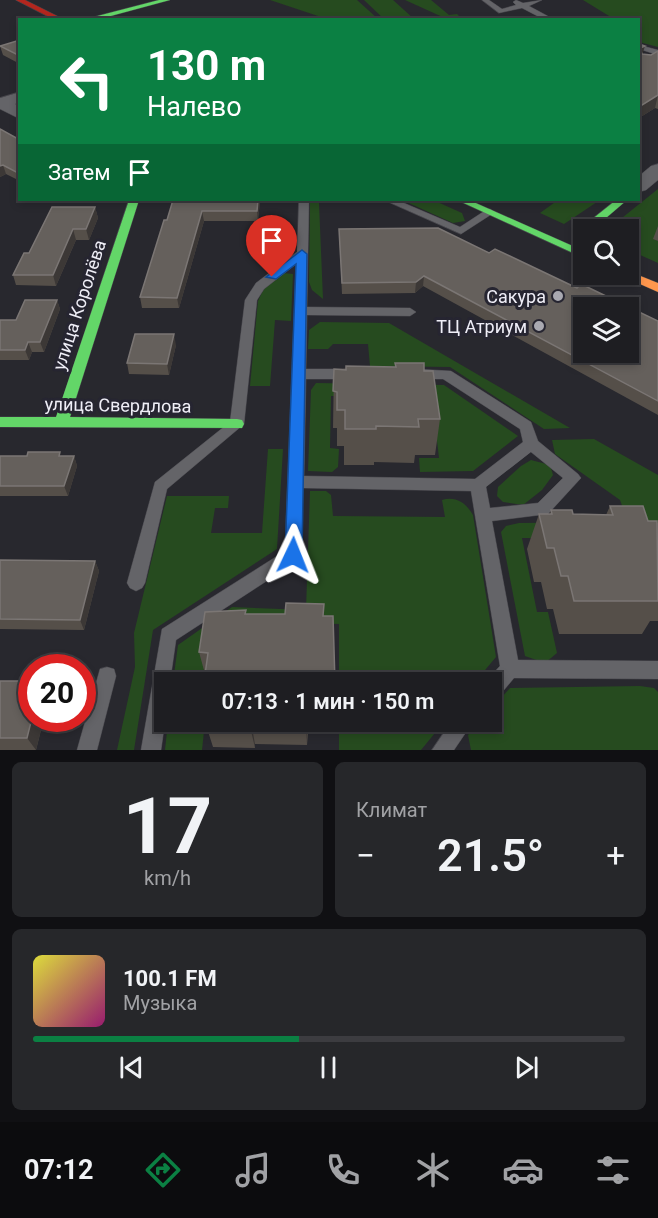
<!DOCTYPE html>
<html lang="ru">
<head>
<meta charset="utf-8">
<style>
  :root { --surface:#1e1e22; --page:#26272a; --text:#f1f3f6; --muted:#a1a2a5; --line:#3c3c40; --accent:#0b8043 }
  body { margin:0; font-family:Roboto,sans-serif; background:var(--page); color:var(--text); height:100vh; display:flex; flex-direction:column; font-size:22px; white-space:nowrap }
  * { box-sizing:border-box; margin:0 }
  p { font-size:20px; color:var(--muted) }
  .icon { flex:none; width:33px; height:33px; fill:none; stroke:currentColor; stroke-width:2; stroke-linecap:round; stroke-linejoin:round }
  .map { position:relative; height:750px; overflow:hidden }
  .details { display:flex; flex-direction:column; gap:12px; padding:12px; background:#101013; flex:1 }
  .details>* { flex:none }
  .guide { position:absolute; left:18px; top:18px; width:622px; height:183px; border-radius:0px; box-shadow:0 3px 9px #0003,0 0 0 2px var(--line); background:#0b8043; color:#fff; overflow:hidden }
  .controls { position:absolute; left:573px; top:219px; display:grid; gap:12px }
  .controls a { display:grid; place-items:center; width:66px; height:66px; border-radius:0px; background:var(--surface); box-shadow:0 3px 9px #0003,0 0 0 2px var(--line); font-size:30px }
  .speed { position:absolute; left:18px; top:654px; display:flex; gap:12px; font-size:30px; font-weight:700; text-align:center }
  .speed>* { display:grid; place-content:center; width:78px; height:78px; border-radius:50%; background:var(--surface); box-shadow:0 3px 9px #0003,0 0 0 2px var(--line); line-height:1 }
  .speed .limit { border:9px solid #d22; background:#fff; color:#111 }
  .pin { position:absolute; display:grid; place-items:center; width:51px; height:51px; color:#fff; margin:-62px -26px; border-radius:50% 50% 50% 0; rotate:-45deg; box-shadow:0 0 6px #0007 }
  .pin .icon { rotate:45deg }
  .me { position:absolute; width:66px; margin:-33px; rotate:2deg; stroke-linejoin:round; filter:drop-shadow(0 0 4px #0008) }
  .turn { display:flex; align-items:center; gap:21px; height:126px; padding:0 30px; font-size:27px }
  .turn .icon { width:78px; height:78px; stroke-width:2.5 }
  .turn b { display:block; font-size:42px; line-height:51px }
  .then { display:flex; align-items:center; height:57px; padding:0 30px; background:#0003; gap:12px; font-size:22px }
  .big { font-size:45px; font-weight:600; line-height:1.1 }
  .details .tile { flex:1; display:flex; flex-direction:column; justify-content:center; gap:9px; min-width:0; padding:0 21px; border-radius:9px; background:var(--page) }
  .details .dial { align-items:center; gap:0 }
  .dial b { font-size:78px; line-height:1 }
  .song { display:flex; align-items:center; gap:18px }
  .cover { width:72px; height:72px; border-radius:9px; background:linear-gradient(135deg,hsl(60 70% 55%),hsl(320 70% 35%)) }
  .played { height:6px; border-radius:3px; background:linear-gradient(90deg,var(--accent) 45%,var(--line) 45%) }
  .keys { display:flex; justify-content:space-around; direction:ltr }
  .heat { display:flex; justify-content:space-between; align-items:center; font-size:33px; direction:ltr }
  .details .tiles { flex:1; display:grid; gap:12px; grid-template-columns:1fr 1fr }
  .tile:last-child { grid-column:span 2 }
  .trip { position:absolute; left:154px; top:672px; width:348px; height:60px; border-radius:0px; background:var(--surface); box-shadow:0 3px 9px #0003,0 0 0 2px var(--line); font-weight:600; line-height:60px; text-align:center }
  .dock { display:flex; height:96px; justify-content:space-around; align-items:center; background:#0c0c0e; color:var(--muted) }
  .dock .icon { width:42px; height:42px }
  .dock .active { color:var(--accent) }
  .dock b { font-size:27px; color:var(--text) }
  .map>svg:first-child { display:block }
</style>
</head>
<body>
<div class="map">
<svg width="658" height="750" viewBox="0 0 658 750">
  <rect width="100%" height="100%" fill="#28282e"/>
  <!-- green -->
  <g fill="#264b1f">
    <polygon points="270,0 357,0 378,19 327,19"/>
    <polygon points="364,0 393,0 414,19 384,19"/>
    <polygon points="405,0 431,0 449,15 457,14 462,19 447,19"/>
    <polygon points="583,0 658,0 658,47 639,42 639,20 614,19"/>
    <polygon points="658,189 658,234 654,239 658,241 658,263 629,250 628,230 607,230"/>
    <polygon points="314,200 319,203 323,299 312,290 309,282 310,203"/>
    <polygon points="402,200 433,200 462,213 465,221 453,223"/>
    <polygon points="558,200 600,200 564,224 540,213"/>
    <polygon points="283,273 293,274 291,321 275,320 270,386 250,386 258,301 264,288"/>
    <polygon points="320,322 389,323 570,428 544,429 450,367 370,366 368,344 333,344 328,349 308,349 309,330"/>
    <polygon points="316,383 444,385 518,436 473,471 420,472 419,458 439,458 432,397 331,396 330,448 339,449 338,467 332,472 308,471 311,390"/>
    <polygon points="594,439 658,475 658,592 640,539 522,538 537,612 548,612 557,653 545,663 525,656 501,532 506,526 519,523 628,522 620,500 555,454 552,440"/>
    <polygon points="268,449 283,449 277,549 153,630 134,750 117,750 135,667 134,633 167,496 229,496 228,508 215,508 211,533 262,533"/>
    <polygon points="531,460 550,465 553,475 542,490 523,505 503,502 497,496 498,487 521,466"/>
    <path d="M310 491H326L331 495 333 516 445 517 442 500C456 496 466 503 473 515L496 657 475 682H339V624L240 621 208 640 202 682H173L178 645 232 607 306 610Z"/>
    <polygon points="640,686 654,688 658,692 658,750 471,750 468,735 480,722 492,722 492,708 510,688"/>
    <polygon points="168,722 205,722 202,750 165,750"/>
    <polygon points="339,722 444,722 421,750 339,750"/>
  </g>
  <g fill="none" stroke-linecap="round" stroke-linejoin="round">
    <defs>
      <g id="lane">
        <polygon points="482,0 489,0 502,9 516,5 513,2 516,0 523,3 542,0 529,6 555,20 545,20 522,8 499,13"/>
        <polygon points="639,45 658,50 658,55 639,49"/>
        <path d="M299 200H309L307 307 410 308 416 312 410 316 307 315 306 369H351L358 374 351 379H306L304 476 475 479 523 442 520 429 443 379H415L408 374 415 369 451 371 531 422 538 441 578 474 581 478 548 514 492 521 518 660 658 661V679L514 678 499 696 492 699V682H485L500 666 471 491 303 488 301 555 299 560 176 640 170 682H165V722L161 750H141L162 629 285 551 296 264 264 289 257 300 244 424 167 489 145 583 142 588 136 591 130 588 127 583 155 482 230 422 245 300 256 283 297 252ZM531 452 563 478 538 503 490 508 486 487Z"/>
        <polygon points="384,200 397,200 460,227 486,210 490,209 495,212 461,234"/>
        <polygon points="107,667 114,669 116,676 97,750 77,750 98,676 100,669"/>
        <polygon points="451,722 473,722 454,750 432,750"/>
      </g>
      <g id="street">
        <polygon points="20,92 20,102 15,104 20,107 20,119 0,109 0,98"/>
        <polygon points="658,164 658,180 646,190 639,192 639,176 651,166"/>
      </g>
      <g id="fast">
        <polygon points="159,0 170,0 96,20 82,20"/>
        <polygon points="129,200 139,200 70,417 237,419 242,420 244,424 242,428 0,427 0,417 56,417"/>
        <polygon points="457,200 469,200 584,251 584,258"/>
        <polygon points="616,200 627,200 592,230 584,230 584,233 581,232 581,228"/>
      </g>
      <polygon id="slow" points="628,271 658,283 658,292 624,277 622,274 628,274"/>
      <polygon id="jam" points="16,0 25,0 65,20 55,20"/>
    </defs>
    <!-- lane casing -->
    <use href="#lane" stroke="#46454b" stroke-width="1"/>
    <!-- street casing -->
    <use href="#street" stroke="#46454b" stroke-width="1"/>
    <!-- fast casing -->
    <use href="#fast" stroke="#46454b" stroke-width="1"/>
    <!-- slow casing -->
    <use href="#slow" stroke="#46454b" stroke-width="1"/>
    <!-- jam casing -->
    <use href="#jam" stroke="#46454b" stroke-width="1"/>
    <!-- lane -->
    <use href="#lane" fill="#646468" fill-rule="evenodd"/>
    <!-- street -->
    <use href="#street" fill="#646468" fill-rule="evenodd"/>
    <!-- fast -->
    <use href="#fast" fill="#63d668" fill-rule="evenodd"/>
    <!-- slow -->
    <use href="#slow" fill="#ff974d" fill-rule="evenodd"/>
    <!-- jam -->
    <use href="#jam" fill="#b3261e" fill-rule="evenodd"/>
  </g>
  <!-- wall -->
  <g fill="#554f49">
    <polygon points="20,40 20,64 3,55 0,46"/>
    <polygon points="639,44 643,54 651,55 658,51 658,109 655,108 639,118"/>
    <polygon points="0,129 20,140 20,181 6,174 0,177"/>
    <polygon points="173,200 260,200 258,221 204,221 179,308 142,308 140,297 167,220"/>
    <polygon points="95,207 98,218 89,240 76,240 56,286 16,285 13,275 29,253"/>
    <polygon points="658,226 658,241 653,239"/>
    <polygon points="339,229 489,253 658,321 658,415 423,286 415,293 342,294"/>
    <polygon points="57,300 60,309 44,352 32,352 29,360 0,360 0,320 16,320"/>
    <polygon points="176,345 169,375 129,374 127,363"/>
    <polygon points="395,363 424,371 440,419 435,455 415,455 414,463 374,462 374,465 344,465 344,446 337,446 337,428 333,428 334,369 395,367"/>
    <polygon points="0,456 74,456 77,466 68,496 0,496"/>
    <polygon points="610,506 648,521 658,523 658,621 650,621 642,634 559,634 553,609 547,609 541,582 534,582 527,549 539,514 550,514 551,510 573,514 606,515"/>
    <polygon points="0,560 95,561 99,571 84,630 0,629"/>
    <polygon points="324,604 205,674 199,652 246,614 285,614"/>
    <polygon points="0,681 32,718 44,718 36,750 0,750"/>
    <polygon points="205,722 335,722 335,734 308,733 307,745 255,744 255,748 213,747"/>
  </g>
  <!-- shaded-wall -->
  <g fill="#3c3836">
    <polygon points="645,46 641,59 640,48"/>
    <polygon points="658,95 655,108 639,118 639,107"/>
    <polygon points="3,165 6,174 0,177 0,166"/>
    <polygon points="258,200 260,200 258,221 257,211"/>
    <polygon points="95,207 98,218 89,240 86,229"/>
    <polygon points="202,211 204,221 179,308 177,298"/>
    <polygon points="73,229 76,240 56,286 53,275"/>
    <polygon points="424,276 423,286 415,293 416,282"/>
    <polygon points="57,300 60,309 44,352 40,342"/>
    <polygon points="174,334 176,345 169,375 167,364"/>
    <polygon points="28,342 32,352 29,360 25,350"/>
    <polygon points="74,456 77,466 68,496 64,486"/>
    <polygon points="95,561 99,571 84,630 80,620"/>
    <polygon points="32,718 44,718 36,750 27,738"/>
    <polygon points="249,722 251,722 255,744 255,748"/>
    <polygon points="306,722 307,722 307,745"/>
  </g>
  <!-- building -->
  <g fill="#65605c" stroke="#7b7674" stroke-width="1.5" fill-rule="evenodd">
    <polygon points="20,40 20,56 0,46"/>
    <polygon points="639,44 645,46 640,48 642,54 651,55 658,51 658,95 639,107"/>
    <polygon points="0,129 20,140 20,174 3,165 0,166"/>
    <polygon points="173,200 258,200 257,211 202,211 177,298 140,297 164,220 167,220"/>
    <polygon points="52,207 95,207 86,229 73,229 53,275 13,275 24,253 29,253"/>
    <path d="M438 228 489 253 495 249 577 288 581 284 658 321V401L424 276 416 282 342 283 339 229ZM584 308H628V352H584Z"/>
    <polygon points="25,300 57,300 40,342 28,342 25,350 0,350 0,320 16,320"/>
    <polygon points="135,334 174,334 167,364 127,363"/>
    <polygon points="395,363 424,363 424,371 433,371 440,419 418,419 419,427 376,426 376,429 345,429 345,410 337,410 337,392 333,391 334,369 346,370 346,366 396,367"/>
    <polygon points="28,452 60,452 59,456 74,456 64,486 0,486 0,456 27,456"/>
    <polygon points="610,506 643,506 648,521 657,521 658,601 574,601 568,576 561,576 554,548 547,548 539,514 552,514 551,510 572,510 573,514 613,515"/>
    <polygon points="0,560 95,561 80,620 0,619"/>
    <polygon points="286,603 324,604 323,616 333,616 335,682 204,682 208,653 199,652 205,612 246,610 245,614 285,614"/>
    <polygon points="0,681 32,681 32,718 27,738 0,738"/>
  </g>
  <!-- route -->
  <polygon fill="#1a73e8" stroke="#114b97" stroke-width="1.5" points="302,250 307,254 302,555 299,560 293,562 287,560 285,555 296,264 276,279 266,277"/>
  <!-- markers -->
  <g fill="#a9a9b1" stroke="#262531" stroke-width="2">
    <circle cx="558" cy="296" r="6"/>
    <circle cx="539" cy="326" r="6"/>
  </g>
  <g text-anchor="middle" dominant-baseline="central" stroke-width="6" stroke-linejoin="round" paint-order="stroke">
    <!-- poi labels -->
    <g font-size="18" fill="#efeef7" stroke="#262531" text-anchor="end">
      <text x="546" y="296">Сакура</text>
      <text x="527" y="326">ТЦ Атриум</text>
    </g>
    <!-- street labels -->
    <g font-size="18" fill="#efeef7" stroke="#262531">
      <text transform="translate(79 305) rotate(-72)">улица Королёва</text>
      <text transform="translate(118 405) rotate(1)">улица Свердлова</text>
    </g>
  </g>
</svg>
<div class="controls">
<a><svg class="icon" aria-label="search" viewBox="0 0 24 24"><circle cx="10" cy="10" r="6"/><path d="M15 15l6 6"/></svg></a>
<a><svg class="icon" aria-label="layers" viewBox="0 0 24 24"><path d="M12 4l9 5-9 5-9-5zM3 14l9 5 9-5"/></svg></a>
</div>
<div class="speed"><div class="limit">20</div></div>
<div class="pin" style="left:272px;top:277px;background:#d93025"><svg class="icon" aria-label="arrive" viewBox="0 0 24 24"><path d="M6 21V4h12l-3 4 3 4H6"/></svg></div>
<svg class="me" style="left:293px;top:555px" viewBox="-20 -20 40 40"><path d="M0-17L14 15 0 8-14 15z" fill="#1a73e8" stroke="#fff" stroke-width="4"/></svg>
<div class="trip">07:13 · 1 мин · 150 m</div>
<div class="guide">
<div class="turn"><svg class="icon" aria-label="left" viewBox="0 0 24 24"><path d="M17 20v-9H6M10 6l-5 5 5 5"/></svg><div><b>130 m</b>Налево</div></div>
<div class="then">Затем<svg class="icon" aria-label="arrive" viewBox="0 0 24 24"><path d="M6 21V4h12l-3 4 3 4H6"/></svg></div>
</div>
</div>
<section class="details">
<div class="tiles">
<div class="tile dial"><b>17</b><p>km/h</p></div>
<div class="tile"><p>Климат</p>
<div class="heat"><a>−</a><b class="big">21.5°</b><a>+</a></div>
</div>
<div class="tile">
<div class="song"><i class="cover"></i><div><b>100.1 FM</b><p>Музыка</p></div></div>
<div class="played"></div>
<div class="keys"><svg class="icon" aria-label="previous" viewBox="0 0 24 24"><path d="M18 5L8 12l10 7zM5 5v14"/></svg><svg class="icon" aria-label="pause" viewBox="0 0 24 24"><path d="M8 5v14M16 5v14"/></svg><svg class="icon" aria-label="next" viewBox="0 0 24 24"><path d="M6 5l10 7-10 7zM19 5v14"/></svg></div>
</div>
</div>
</section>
<nav class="dock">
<b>07:12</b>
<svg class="icon active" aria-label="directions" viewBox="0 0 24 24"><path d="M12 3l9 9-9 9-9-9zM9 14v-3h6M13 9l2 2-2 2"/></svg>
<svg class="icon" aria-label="music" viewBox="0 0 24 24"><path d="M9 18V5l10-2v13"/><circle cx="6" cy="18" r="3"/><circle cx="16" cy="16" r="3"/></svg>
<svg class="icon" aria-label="phone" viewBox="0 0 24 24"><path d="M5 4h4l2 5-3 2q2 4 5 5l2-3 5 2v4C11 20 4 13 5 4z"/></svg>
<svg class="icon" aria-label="climate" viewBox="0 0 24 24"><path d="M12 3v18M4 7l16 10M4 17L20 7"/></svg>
<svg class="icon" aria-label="car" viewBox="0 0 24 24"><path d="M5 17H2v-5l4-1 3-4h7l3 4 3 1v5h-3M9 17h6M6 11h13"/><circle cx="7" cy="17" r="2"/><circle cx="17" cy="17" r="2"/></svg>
<svg class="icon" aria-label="filters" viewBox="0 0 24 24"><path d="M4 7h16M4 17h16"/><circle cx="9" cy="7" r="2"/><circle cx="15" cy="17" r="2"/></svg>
</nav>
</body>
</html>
